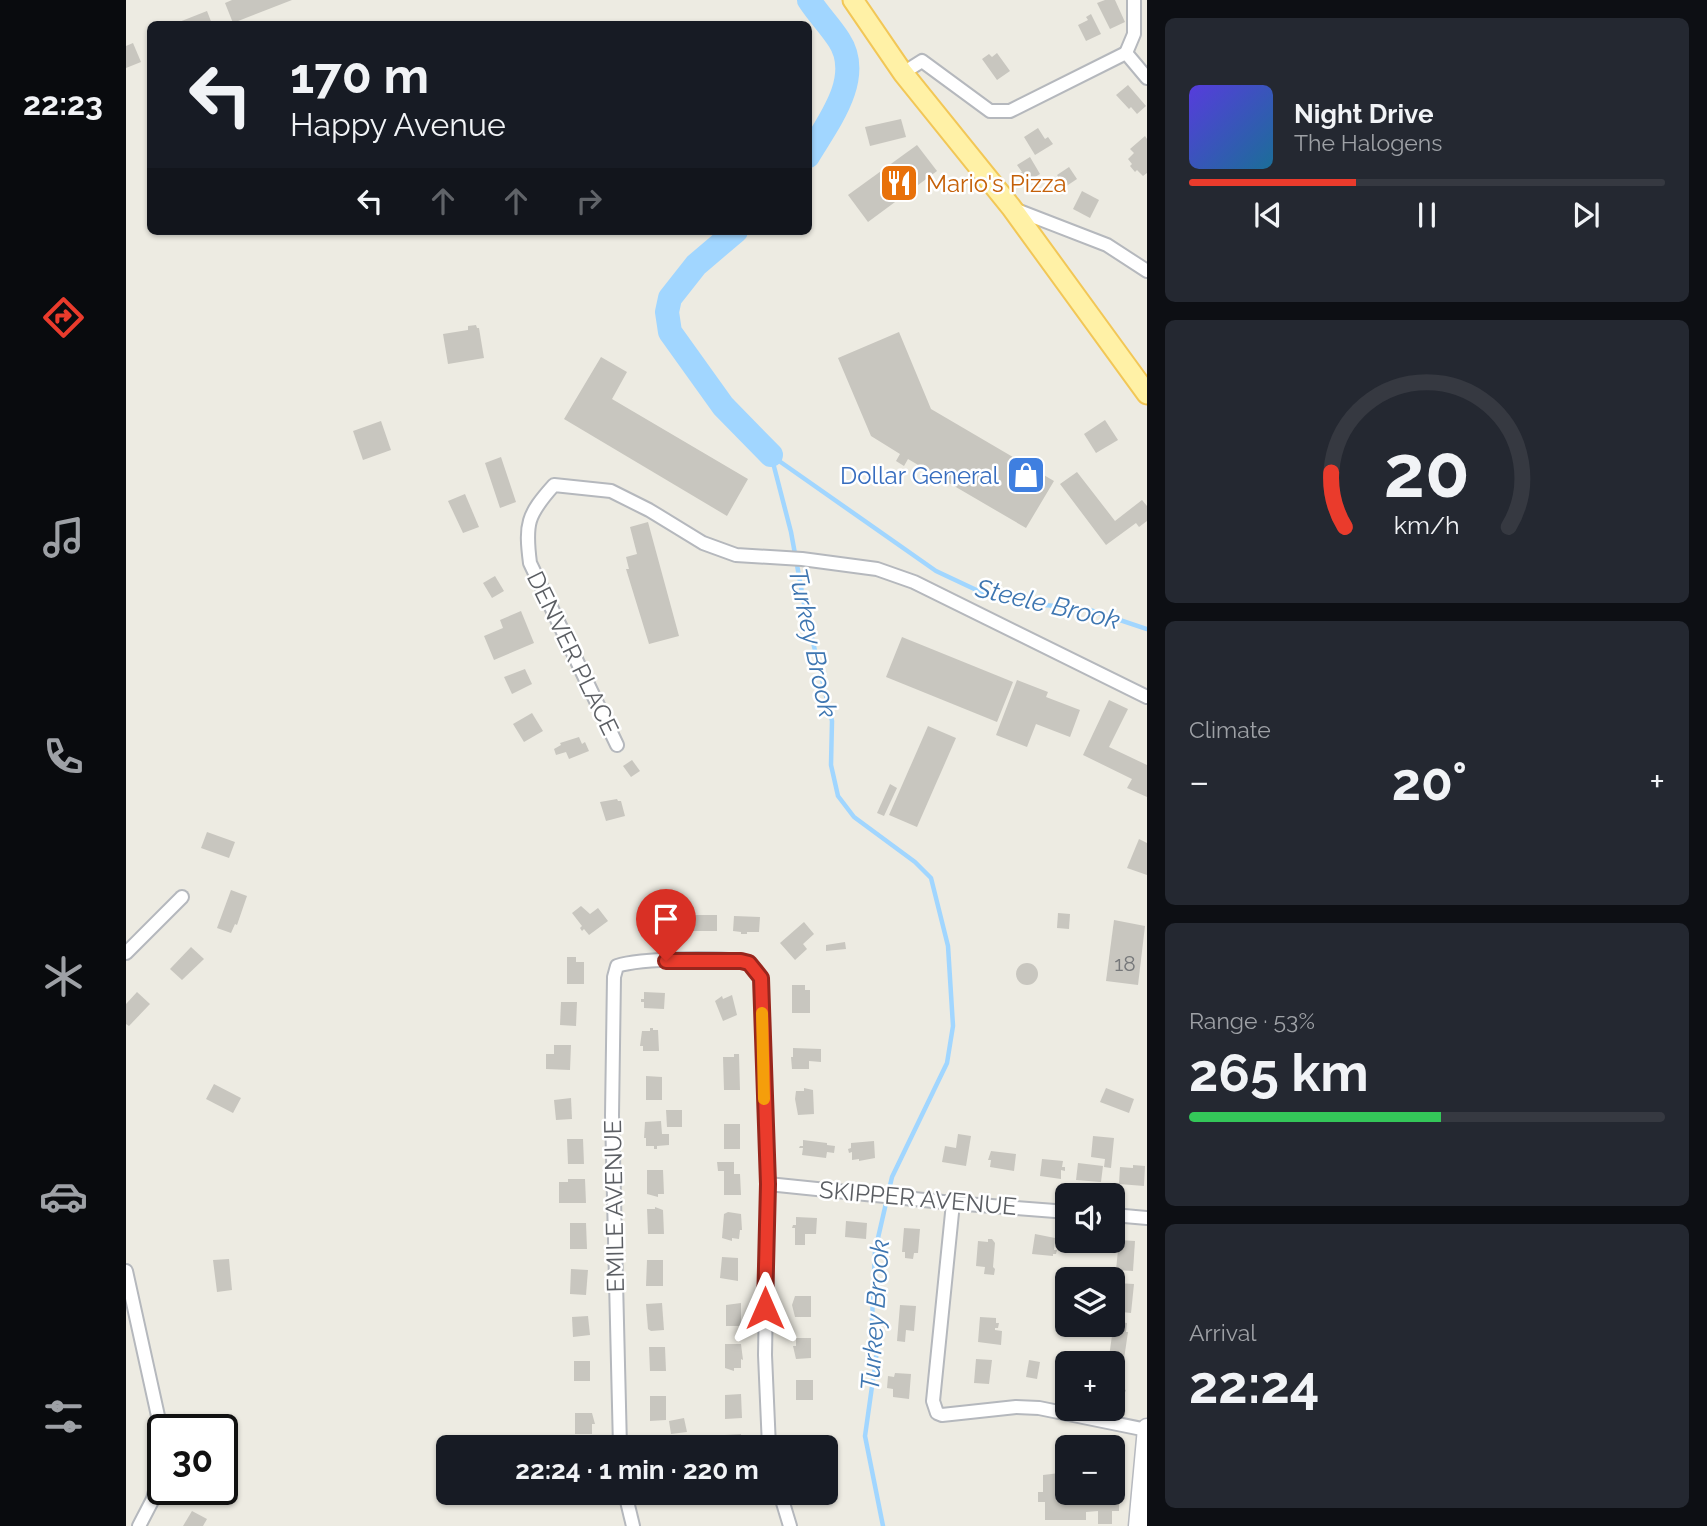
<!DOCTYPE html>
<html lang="en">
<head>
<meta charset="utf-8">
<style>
  :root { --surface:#171b24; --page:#242831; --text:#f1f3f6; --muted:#9ea1a6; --line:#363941; --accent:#ea3b2c }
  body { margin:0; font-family:Raleway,sans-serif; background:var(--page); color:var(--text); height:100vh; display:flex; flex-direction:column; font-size:26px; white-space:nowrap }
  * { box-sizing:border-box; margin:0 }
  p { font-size:23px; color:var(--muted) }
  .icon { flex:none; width:38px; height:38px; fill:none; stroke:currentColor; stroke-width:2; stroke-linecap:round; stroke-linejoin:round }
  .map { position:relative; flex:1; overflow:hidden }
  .sheet { display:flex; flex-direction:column; gap:18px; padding:18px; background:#0d0f14; width:560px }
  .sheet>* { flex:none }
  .banner { position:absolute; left:21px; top:21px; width:665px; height:214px; border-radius:10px; box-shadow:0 2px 5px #0004; background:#171b24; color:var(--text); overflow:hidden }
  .tools { position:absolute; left:929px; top:1183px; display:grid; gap:14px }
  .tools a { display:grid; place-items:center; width:70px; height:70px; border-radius:10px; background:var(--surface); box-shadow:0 2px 5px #0004; font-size:35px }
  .speed { position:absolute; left:21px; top:1414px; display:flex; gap:14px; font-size:35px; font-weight:700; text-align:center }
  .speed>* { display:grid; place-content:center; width:91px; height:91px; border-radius:50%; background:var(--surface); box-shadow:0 2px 5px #0004; line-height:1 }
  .speed .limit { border:4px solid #111; border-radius:10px; background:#fff; color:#111 }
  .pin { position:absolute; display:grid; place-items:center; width:60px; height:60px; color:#fff; margin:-72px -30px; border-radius:50% 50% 50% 0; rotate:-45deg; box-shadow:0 0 7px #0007 }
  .pin .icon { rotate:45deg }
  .me { position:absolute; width:77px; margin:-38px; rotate:0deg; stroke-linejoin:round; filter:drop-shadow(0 0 5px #0008) }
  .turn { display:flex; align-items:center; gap:24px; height:147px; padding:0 28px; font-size:32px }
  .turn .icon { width:91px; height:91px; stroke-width:2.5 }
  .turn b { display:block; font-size:49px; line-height:60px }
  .lanes { display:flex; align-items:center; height:66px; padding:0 28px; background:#0003; justify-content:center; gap:35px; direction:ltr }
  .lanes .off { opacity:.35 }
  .big { font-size:52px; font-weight:700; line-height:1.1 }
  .sheet .tile { flex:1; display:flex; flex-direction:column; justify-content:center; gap:10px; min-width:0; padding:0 24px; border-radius:10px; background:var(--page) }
  .sheet .dial { align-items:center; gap:0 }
  .dial svg { height:182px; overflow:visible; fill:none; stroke:var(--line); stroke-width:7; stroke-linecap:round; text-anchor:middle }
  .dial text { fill:var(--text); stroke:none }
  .song { display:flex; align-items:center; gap:21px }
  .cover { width:84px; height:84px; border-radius:10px; background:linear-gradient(135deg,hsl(250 70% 55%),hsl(200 70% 35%)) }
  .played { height:7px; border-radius:4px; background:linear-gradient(90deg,var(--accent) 35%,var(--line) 35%) }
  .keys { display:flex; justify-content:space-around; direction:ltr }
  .heat { display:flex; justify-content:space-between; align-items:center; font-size:38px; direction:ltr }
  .charge { height:10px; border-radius:5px; background:linear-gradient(90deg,#34c759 53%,var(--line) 0) }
  .trip { position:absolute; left:310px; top:1435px; width:402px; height:70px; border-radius:10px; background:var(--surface); box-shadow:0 2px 5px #0004; font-weight:700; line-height:70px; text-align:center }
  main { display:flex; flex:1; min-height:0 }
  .dock { display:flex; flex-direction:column; width:126px; justify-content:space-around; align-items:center; background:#090b0e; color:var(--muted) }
  .dock .icon { width:49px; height:49px }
  .dock .active { color:var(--accent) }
  .dock b { font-size:32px; color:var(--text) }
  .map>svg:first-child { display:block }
</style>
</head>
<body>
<main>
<nav class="dock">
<b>22:23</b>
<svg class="icon active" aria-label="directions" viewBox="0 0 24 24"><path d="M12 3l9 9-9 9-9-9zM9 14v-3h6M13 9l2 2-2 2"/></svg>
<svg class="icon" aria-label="music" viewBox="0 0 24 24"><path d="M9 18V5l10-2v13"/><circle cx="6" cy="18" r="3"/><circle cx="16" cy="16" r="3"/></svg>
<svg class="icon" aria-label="phone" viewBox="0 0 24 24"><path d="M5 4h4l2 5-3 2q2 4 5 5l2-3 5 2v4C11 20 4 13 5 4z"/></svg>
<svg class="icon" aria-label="climate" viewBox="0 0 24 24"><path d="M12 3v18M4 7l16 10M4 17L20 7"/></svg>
<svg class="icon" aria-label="car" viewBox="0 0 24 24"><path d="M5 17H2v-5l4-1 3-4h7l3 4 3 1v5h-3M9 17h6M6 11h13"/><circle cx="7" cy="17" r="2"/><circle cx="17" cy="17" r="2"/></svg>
<svg class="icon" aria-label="filters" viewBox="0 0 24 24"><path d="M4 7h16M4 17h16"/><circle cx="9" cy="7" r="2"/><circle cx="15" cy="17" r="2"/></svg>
</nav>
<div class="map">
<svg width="1021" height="1526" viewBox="0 0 1021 1526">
  <rect width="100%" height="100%" fill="#edebe2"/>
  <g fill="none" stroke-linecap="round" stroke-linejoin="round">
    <!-- stream -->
    <g stroke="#a1d6ff" stroke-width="4.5">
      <polyline points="645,455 665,532 679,609 706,721 705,765 712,796 728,817 789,862 805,878 822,946 827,1026 821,1063 766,1177 749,1251 746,1320 751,1351 739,1436 757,1526"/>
      <polyline points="646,456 810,571 861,595 908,604 961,609 1021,629"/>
    </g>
    <!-- river -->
    <g stroke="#a1d6ff" stroke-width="24">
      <path d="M682 156C701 124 738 78 713 40 704 26 692 14 683 0"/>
      <polyline points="610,231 570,265 544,298 541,312 544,332 597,406 645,455"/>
    </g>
  </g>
  <!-- building -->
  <g fill="#c8c6bf">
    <polygon points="106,0 166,0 107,23 99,3"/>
    <polygon points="979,0 989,0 999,22 984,29 971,3"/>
    <polygon points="81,11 86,24 48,24"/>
    <polygon points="965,14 975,34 960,41 952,25 962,20 960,17"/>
    <polygon points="7,43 15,62 0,68 0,46"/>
    <polygon points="871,53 884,71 871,80 856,59 863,54 866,57"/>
    <polygon points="1002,85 1020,106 1011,114 1005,107 1003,109 990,95"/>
    <polygon points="775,119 780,137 744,146 739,127"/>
    <polygon points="912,128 919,139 922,137 927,144 909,155 898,137"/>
    <polygon points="1019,136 1021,139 1021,173 1017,176 1011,170 1009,172 1004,166 1006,164 1002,159 1008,153 1004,149"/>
    <polygon points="791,145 811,171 742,222 722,195"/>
    <polygon points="904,157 914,174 898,184 892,174 896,172 891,165"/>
    <polygon points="943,167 951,179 939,187 931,175"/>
    <polygon points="956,191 973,200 964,218 947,209"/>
    <polygon points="350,325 351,328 353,328 358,358 322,364 317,334 342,330 342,326"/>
    <polygon points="773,332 805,409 928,481 900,528 782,459 778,466 770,461 774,454 745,436 712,358"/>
    <polygon points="475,357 501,372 486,399 622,479 601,516 438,419"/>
    <polygon points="979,420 992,440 970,453 958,434"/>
    <polygon points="255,421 265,450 237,460 227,431"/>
    <polygon points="375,457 390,502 374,508 359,463"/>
    <polygon points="951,472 989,521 1016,500 1021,506 1021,521 1013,527 1010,523 980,545 934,484"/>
    <polygon points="339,494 353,527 337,533 322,501"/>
    <polygon points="522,522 553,636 523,644 500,569 503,569 500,557 511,554 504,527"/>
    <polygon points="369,576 378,591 366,598 357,583"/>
    <polygon points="395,611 408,643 368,660 358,636 377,628 374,620"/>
    <polygon points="776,637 887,682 871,722 760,677"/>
    <polygon points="399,669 406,684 386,694 378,677"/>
    <polygon points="891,680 922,692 920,697 954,710 944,737 910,724 901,747 870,735"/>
    <polygon points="983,700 1002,709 983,747 1021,765 1021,797 1001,788 1006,779 957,755"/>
    <polygon points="406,713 417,731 398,742 387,724"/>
    <polygon points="802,726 830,738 791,827 763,815"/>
    <polygon points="453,737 456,744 459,742 463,751 443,759 440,752 430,755 428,749 435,745 434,743"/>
    <polygon points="506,760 514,771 505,777 497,766"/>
    <polygon points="764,784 771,788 758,816 751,813"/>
    <polygon points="491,799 492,801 495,801 499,816 480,821 474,802"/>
    <polygon points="81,832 109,842 103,858 75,848"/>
    <polygon points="1013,839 1021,843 1021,875 1001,868"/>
    <polygon points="105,890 121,896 111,925 109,924 105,933 91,928"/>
    <polygon points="455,906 464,914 472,908 482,921 463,935 458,929 456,931 454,928 456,926 446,913"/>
    <polygon points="514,909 539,909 538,926 514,926"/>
    <polygon points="932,913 944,914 943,929 931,928"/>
    <polygon points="568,915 591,915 591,931 567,931"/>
    <polygon points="608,916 634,917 633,932 621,932 621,934 615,934 615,932 607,931"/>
    <polygon points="988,920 1019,926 1012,985 980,981"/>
    <polygon points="678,922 688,934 677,944 681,949 669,960 654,943"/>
    <polygon points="719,942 720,949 700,951 700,945"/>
    <polygon points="65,947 78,959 56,980 44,969"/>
    <polygon points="441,957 450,957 450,962 458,962 458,984 441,984"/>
    <circle cx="901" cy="974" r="11"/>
    <polygon points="666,985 679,985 679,990 684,990 684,1013 666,1013"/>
    <polygon points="11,992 24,1004 3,1026 0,1024 0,1004"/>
    <polygon points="518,992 539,993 538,1009 518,1008 518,1002 515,1002 515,999 518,999"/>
    <polygon points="606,995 611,1015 597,1021 589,1001 596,996 597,999"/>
    <polygon points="435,1002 451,1002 450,1026 434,1025"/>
    <polygon points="524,1028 527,1028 527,1030 532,1030 533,1051 517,1051 517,1046 514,1046 516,1031 524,1031"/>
    <polygon points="428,1045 445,1045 444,1070 420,1069 420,1054 428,1054"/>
    <polygon points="667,1048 695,1049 695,1062 683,1061 683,1069 666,1069 665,1057 667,1057"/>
    <polygon points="608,1054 613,1054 614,1090 598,1090 597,1057 608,1057"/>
    <polygon points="520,1076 536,1077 536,1100 520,1100"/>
    <polygon points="88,1084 115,1098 107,1113 80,1099"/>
    <polygon points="678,1088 687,1090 688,1114 672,1115 669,1099 670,1091 678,1091"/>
    <polygon points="980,1088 1008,1099 1003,1113 974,1102"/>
    <polygon points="445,1098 446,1119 430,1120 428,1100"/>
    <polygon points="540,1110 556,1110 556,1127 541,1127"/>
    <polygon points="535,1121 536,1134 543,1134 543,1145 531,1146 531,1149 528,1149 528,1146 520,1146 520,1138 518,1138 519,1122"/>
    <rect x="598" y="1124" width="16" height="25"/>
    <polygon points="832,1134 845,1136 840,1166 816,1162 819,1146 830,1148"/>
    <polygon points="967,1136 988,1138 985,1168 978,1167 979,1159 965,1157"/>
    <polygon points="441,1139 457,1139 458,1164 442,1164"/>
    <polygon points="677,1140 701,1143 701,1145 709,1146 708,1153 701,1152 700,1158 676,1155 677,1148 673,1148 674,1146 677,1146"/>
    <polygon points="748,1141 749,1158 733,1161 733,1159 726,1160 726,1152 723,1153 722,1149 725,1148 725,1143"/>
    <polygon points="865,1151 890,1154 888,1171 864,1167 865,1160 862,1160"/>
    <polygon points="916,1159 937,1161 936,1167 939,1167 939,1171 935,1170 935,1179 914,1176"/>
    <polygon points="591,1162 608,1162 608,1174 614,1174 615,1195 598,1195 598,1171 592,1171"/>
    <polygon points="952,1163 977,1166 975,1182 950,1180"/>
    <polygon points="1007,1165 1019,1166 1018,1186 993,1184 994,1167 1007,1168"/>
    <polygon points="521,1170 537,1170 538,1194 532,1194 532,1197 521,1194"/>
    <polygon points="442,1179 459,1179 460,1203 433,1203 433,1182 442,1182"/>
    <polygon points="529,1207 537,1210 538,1234 522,1234 521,1209 529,1209"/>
    <polygon points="602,1212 615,1214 616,1230 614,1230 613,1239 606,1238 606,1241 596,1238 598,1214"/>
    <polygon points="670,1217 691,1218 690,1234 679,1234 679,1245 669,1245 669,1228 666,1228 667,1225 670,1225"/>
    <polygon points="720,1221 741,1223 740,1239 719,1237"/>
    <polygon points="444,1223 460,1223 461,1249 444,1249"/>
    <polygon points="778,1228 794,1229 792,1253 788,1253 787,1259 779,1258 779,1252 776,1252"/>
    <polygon points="909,1234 929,1238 928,1250 931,1250 930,1254 927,1254 927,1256 906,1254"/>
    <polygon points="862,1239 866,1239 869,1243 867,1267 869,1269 868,1275 858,1274 859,1267 850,1266 852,1241 862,1242"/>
    <polygon points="993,1240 1009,1241 1007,1271 990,1270"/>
    <polygon points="596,1257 612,1258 612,1281 594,1278"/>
    <polygon points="103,1259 106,1290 91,1292 87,1260"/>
    <polygon points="521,1260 537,1260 537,1286 520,1286"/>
    <polygon points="445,1269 462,1270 460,1295 444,1294"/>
    <polygon points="990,1283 1008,1284 1005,1313 987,1311"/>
    <polygon points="669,1296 685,1296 685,1317 669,1317 666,1305"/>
    <polygon points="536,1303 538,1330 525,1331 522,1329 520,1304"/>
    <polygon points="615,1303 615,1326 600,1326 600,1305"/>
    <polygon points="774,1305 790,1306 788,1331 780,1330 779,1342 771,1341"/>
    <polygon points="462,1316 464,1335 447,1337 446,1317"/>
    <polygon points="854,1317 870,1318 870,1323 873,1323 872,1328 869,1328 869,1330 876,1331 875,1345 852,1342"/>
    <polygon points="988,1321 1001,1323 1000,1332 1002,1332 998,1359 983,1357"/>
    <polygon points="670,1338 685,1338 685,1358 670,1359 667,1346 670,1346"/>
    <polygon points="599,1344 615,1344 617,1360 615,1359 615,1368 608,1368 608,1371 599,1368"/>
    <polygon points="523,1347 539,1347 540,1371 524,1371"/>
    <polygon points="850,1359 866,1360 863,1384 848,1383"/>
    <polygon points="903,1360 914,1362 911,1379 900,1377"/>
    <rect x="448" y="1361" width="16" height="20"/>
    <polygon points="769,1373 785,1374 783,1399 767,1397 767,1389 761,1388 762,1376 768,1377"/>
    <rect x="670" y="1380" width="17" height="20"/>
    <polygon points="987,1382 997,1383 996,1389 1000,1390 993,1408 987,1407"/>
    <polygon points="615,1394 616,1418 599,1419 599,1395"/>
    <polygon points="524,1396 540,1396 540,1420 524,1421"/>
    <polygon points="449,1413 466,1413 469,1424 466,1424 466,1434 449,1434"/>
    <polygon points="558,1418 561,1432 545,1434 543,1421"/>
    <polygon points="615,1434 616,1447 600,1447 599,1435"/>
    <polygon points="987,1457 993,1457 993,1511 986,1511 986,1524 972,1524 972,1511 960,1512 960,1520 919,1520 919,1502 912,1502 912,1492 917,1492 917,1475 942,1472 942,1493 987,1493"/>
    <polygon points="571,1493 600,1493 601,1499 589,1502 588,1500 582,1501 583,1503 574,1504"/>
    <polygon points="66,1511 81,1519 77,1526 57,1526"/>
  </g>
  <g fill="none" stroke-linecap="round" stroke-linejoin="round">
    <defs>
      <g id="minor">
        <polyline points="1008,0 1008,34 1000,53 1021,78"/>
        <polyline points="777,73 796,61 864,111 884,111 1000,53"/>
        <polyline points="888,209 981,245 1021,271"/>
        <path d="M491 745 404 563C399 524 401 515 428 485L485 491 523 510 577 543 610 555 676 559 751 569 788 582 1021 697"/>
        <polyline points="0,953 56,897"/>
        <polyline points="642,1184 827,1203 942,1212"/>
        <polyline points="827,1203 807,1401 811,1413 816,1415 890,1407 913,1408 1021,1430"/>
        <polyline points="987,1215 1021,1218"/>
        <polyline points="0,1271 34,1425 36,1464 27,1499 13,1526"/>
        <path d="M494 1447 486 1115 488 977 491 966C514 958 599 957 623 963L635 978 642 1184 639 1355 643 1447"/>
        <polyline points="499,1493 507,1526"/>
        <polyline points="654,1493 664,1526"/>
      </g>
      <polyline id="secondary" points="1012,1526 1021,1428"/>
      <polyline id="primary" points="727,0 777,73 885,207 1021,394"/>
    </defs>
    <!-- minor casing -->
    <use href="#minor" stroke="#b5b8bd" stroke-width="16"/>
    <!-- secondary casing -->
    <use href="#secondary" stroke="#b6b9bf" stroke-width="21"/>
    <!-- primary casing -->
    <use href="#primary" stroke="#f2c757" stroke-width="23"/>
    <!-- minor -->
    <use href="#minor" stroke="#fff" stroke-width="12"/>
    <!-- secondary -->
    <use href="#secondary" stroke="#fff" stroke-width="18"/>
    <!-- primary -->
    <use href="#primary" stroke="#fff1a6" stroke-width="19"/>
  </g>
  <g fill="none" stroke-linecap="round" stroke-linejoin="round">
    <defs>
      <polyline id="route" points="540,961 615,961 623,963 635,978 642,1184 639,1308"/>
    </defs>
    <!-- route casing -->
    <use href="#route" stroke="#98261d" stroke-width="18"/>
    <!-- route -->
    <use href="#route" stroke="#ea3b2c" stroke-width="12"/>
    <!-- slow -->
    <polyline stroke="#f59e0b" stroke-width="12" points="636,1013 638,1099"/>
  </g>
  <!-- icons -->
  <defs>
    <symbol id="restaurant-square" viewBox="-11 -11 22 22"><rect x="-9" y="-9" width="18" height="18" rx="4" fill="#e8710a" stroke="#fff"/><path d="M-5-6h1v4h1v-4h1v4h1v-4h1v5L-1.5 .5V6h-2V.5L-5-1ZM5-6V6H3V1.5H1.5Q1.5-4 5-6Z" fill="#fff"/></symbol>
    <symbol id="shop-square" viewBox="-11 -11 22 22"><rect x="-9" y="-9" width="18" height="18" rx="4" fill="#3f7fe0" stroke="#fff"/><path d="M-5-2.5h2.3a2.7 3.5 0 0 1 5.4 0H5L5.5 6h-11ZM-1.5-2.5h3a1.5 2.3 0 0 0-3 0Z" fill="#fff"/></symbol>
  </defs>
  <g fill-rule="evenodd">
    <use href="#restaurant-square" x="751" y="161" width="44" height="44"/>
    <use href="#shop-square" x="878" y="453" width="44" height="44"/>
  </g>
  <g text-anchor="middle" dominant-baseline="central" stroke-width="5" stroke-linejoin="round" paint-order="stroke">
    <!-- number labels -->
    <g font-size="21" fill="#76787a">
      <text x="999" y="963">18</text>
    </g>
    <!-- food labels -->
    <g font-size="24" fill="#c56008" stroke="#fff" text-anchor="start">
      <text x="800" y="183">Mario's Pizza</text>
    </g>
    <!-- shop labels -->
    <g font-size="24" fill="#366cbe" stroke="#fff" text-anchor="end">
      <text x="873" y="475">Dollar General</text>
    </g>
    <!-- street labels -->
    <g font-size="24" fill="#5b5e63" stroke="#fff">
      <text transform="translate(447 653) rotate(64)">DENVER PLACE</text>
      <text transform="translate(792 1198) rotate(5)">SKIPPER AVENUE</text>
      <text transform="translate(488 1206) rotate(-91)">EMILE AVENUE</text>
    </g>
    <!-- water labels -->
    <g font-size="26" font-style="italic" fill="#3e76b1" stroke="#fff">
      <text transform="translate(922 604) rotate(13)">Steele Brook</text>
      <text transform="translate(687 643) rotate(78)">Turkey Brook</text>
      <text transform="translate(749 1315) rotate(-86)">Turkey Brook</text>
    </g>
  </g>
</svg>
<div class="tools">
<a><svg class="icon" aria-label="sound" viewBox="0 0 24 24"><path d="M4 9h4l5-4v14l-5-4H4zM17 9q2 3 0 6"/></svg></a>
<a><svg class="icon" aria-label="layers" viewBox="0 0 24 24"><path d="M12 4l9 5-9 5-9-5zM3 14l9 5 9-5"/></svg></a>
<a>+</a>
<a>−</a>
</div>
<div class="speed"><div class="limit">30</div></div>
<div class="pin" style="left:540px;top:961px;background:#d93025"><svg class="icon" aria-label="arrive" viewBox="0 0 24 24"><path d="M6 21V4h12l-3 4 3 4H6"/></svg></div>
<svg class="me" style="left:639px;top:1308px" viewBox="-20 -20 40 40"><path d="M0-17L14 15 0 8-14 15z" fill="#ea3b2c" stroke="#fff" stroke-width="4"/></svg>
<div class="trip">22:24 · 1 min · 220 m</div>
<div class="banner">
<div class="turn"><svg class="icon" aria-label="left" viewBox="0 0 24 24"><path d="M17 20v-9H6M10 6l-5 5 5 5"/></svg><div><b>170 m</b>Happy Avenue</div></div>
<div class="lanes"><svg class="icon" aria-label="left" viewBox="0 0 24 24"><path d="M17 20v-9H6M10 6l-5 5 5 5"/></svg><svg class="icon off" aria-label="ahead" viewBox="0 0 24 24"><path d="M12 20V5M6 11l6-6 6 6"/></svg><svg class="icon off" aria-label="ahead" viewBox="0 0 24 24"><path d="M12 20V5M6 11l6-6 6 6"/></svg><svg class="icon off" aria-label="right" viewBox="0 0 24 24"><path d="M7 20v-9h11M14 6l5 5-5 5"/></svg></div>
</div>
</div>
<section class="sheet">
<div class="tile">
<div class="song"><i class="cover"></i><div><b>Night Drive</b><p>The Halogens</p></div></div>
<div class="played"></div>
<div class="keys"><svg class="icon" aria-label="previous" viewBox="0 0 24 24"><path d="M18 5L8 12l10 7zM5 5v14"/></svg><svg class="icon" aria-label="pause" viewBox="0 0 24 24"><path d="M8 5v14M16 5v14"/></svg><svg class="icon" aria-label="next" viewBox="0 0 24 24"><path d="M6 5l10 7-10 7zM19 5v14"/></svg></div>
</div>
<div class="tile dial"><svg viewBox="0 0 100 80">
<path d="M14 69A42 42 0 1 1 86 69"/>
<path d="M14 69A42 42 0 0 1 8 45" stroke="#ea3b2c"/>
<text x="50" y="56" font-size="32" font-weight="700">20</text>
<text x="50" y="72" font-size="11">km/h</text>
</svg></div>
<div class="tile"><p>Climate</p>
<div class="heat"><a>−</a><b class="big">20°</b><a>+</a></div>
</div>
<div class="tile"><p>Range · 53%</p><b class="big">265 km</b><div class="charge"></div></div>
<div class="tile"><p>Arrival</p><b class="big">22:24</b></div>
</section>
</main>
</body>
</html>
